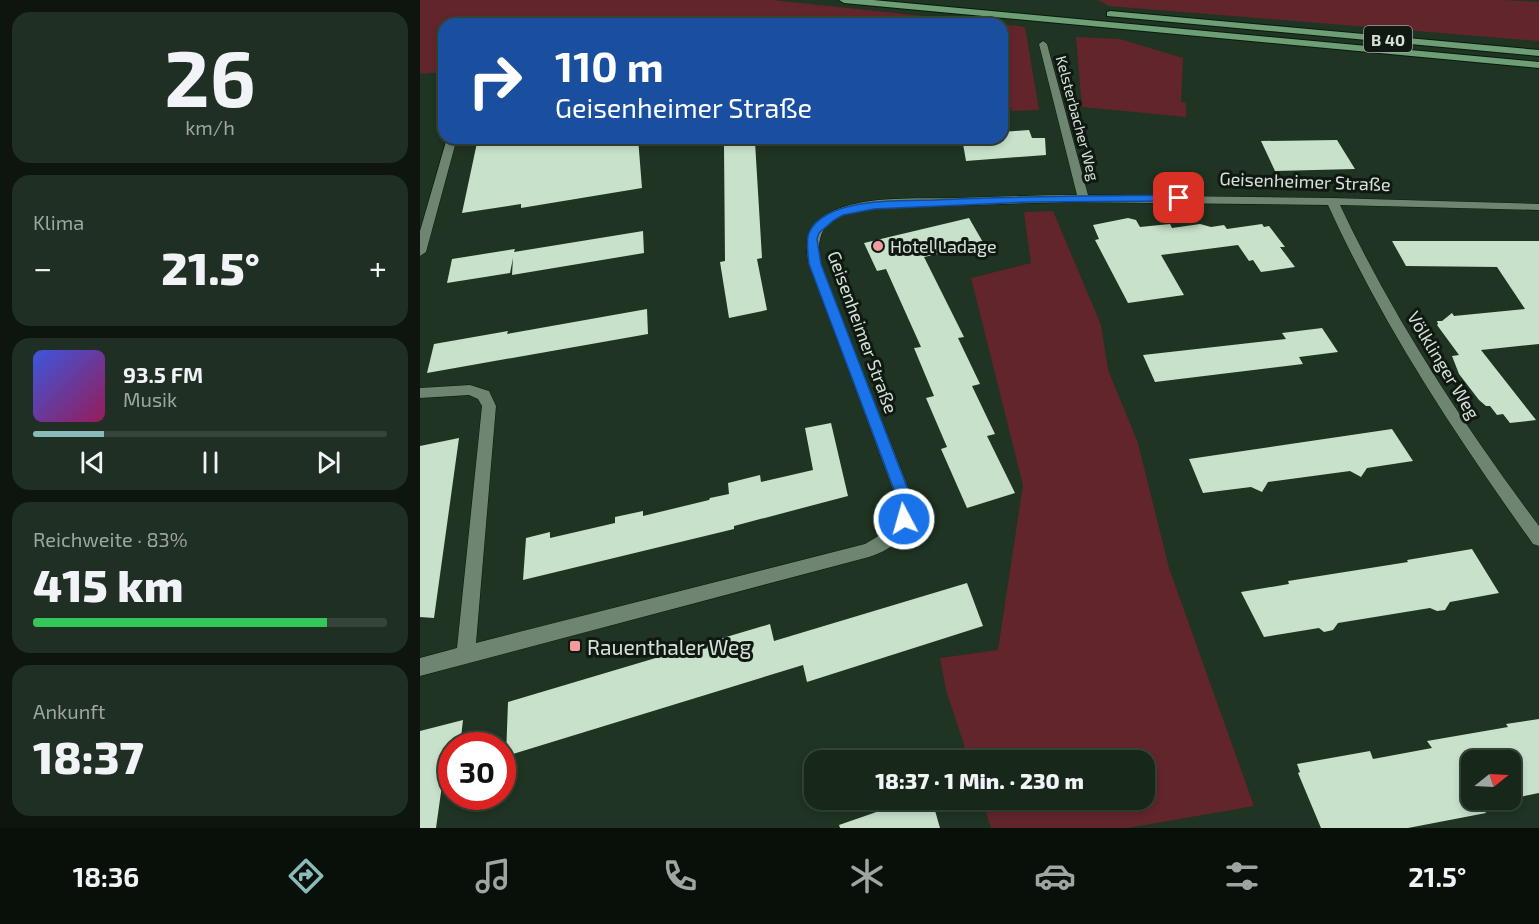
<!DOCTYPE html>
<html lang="de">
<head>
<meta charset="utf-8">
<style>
  :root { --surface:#17271a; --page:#202f23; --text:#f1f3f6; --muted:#9ea5a2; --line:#364439; --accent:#8bbbb9 }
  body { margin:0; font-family:"Exo 2",sans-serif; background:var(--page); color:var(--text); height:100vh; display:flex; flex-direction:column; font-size:22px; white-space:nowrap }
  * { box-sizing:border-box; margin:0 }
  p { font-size:20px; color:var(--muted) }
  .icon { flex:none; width:33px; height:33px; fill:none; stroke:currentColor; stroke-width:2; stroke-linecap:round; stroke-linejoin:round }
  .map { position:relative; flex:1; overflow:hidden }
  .side { display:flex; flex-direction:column; gap:12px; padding:12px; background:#0d150e; width:420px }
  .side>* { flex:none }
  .guide { position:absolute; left:18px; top:18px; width:570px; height:126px; border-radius:18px; box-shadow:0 3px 9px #0003,0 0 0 2px var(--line); background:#1a4fa0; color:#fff; overflow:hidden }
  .needle { width:39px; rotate:72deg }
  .buttons { position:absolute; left:1041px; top:750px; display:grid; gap:12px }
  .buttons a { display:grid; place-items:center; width:60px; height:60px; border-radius:12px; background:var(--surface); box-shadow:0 3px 9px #0003,0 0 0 2px var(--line); font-size:30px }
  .speed { position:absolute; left:18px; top:732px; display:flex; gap:12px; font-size:30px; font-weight:700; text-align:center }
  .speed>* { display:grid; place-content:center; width:78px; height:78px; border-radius:50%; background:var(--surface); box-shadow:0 3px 9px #0003,0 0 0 2px var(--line); line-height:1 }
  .speed .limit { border:9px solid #d22; background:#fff; color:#111 }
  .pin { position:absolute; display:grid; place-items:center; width:51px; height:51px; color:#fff; margin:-26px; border-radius:12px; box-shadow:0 3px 9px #0006 }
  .me { position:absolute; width:66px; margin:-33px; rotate:354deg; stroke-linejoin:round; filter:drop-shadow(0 0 4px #0008) }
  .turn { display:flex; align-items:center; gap:21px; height:126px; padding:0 18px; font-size:27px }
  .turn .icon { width:78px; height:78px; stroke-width:2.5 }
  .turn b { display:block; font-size:42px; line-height:51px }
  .big { font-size:45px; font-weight:800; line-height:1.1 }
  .side .widget { flex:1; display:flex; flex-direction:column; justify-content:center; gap:9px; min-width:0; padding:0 21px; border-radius:18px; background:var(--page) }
  .side .dial { align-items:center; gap:0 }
  .dial b { font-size:78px; line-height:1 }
  .song { display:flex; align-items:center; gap:18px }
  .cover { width:72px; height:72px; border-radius:9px; background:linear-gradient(135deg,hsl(230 70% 55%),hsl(330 70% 35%)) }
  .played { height:6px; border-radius:3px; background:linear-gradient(90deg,var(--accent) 20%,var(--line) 20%) }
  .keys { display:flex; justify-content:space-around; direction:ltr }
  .heat { display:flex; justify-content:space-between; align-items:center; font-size:33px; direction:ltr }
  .charge { height:9px; border-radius:4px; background:linear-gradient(90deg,#34c759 83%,var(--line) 0) }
  .trip { position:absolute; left:384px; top:750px; width:351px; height:60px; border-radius:18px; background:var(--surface); box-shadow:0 3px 9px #0003,0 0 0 2px var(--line); font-weight:800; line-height:60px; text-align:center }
  .dock { display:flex; height:96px; justify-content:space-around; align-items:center; background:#09100a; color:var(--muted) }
  .dock .icon { width:42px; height:42px }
  .dock .active { color:var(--accent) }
  .dock b { font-size:27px; color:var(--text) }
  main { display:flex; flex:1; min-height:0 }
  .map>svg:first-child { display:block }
</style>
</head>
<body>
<main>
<section class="side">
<div class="widget dial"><b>26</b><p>km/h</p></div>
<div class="widget"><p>Klima</p>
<div class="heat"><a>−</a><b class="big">21.5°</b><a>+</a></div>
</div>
<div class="widget">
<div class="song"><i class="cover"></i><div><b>93.5 FM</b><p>Musik</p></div></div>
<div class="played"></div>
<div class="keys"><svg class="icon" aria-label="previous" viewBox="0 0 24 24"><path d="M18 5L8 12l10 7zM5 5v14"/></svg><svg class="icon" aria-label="pause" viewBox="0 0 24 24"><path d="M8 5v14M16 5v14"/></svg><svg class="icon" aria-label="next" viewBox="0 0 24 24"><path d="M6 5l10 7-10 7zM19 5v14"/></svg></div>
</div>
<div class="widget"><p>Reichweite · 83%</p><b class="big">415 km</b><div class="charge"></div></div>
<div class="widget"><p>Ankunft</p><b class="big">18:37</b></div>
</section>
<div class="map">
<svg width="1119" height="828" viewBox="0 0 1119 828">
  <rect width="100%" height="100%" fill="#1f3422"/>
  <!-- green -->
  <g fill="#62252b">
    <polygon points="0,0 352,0 579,24 24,24 24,72 0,74"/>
    <polygon points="678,0 1082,0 1119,2 1119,41 689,6"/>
    <polygon points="582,24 605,27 619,110 592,111 582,90"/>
    <polygon points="656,37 700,39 763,58 761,102 766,103 766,117 662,107"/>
    <polygon points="633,211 681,325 688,370 718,443 749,568 834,806 708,828 571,828 562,800 724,800 724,760 549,760 526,690 520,658 578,650 603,485 551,278 611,263 604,212"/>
  </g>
  <!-- building -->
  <g fill="#c7e1cb">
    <polygon points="609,130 612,138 625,138 626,155 546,161 542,138 582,138 582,132"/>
    <polygon points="58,138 218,138 222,188 101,208 101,204 42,213"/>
    <polygon points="917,140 935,169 855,171 841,141"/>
    <polygon points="335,142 342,258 337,259 347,310 309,318 300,262 305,261 304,146"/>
    <polygon points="549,218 564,244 504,257 544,337 538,338 560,384 552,386 575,434 567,436 595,493 547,508 521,449 527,447 506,398 514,396 494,348 501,347 466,269 457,271 444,243"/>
    <polygon points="708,218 716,220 720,227 750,224 752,228 780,224 791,227 804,225 807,229 842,224 844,227 849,226 865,247 860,247 875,267 841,272 833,260 829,261 818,245 741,255 764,295 708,303 675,240 679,239 673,225"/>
    <polygon points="223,231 224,253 92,275 93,258 90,273 27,283 32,259 95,249 94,252"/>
    <polygon points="972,241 1119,241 1119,344 1061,350 1116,420 1090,423 1083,414 1077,415 1070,406 1066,406 1059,400 1039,374 1032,356 1039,355 1017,325 1018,324 1017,321 1022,321 1032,313 1034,316 1105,309 1077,267 986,266"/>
    <polygon points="227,309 228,334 7,373 14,344 88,331 87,334"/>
    <polygon points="902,328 918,352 879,357 883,364 735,382 723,355 866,339 862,333"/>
    <polygon points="411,423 428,496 314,526 314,529 103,580 106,538 130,532 130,538 195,523 195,517 223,511 223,516 289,500 290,498 309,494 308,483 340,475 341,482 393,470 385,428"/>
    <polygon points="972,429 993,461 947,468 941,477 930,471 848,482 842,492 831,487 783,493 769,459"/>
    <polygon points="39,438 14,618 0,617 0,446"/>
    <polygon points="1052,549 1079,593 1030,602 1025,610 1017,611 1010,608 918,623 913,630 904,632 899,628 844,637 821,592 869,584 868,581 988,562 987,560"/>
    <polygon points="547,583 563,626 387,682 383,665 86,756 88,702 350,624 354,641"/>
    <polygon points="1119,719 1119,793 1090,799 1090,760 1052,760 1052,800 1086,800 1061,804 1066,813 988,828 901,828 878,773 880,772 877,764 950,751 953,759 1012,748 1007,741 1088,727 1086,724"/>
    <polygon points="43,720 40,746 32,746 32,776 23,778 16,828 0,828 0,731"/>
    <polygon points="491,800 512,800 520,828 420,828 419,825"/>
  </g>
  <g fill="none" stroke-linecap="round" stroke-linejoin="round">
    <defs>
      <g id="minor">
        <path d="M623 41 627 44 668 195 912 198 1119 204V210L920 205C974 320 1043 424 1119 526V546L1113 544C1036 436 963 326 908 205L647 202 457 208C421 213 391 220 401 264L491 495C492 529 482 546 449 557L0 676V658L37 648 62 406 58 399 49 395 0 398V388L50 385 69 391 76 406 56 643 445 544C471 529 475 525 475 495L389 264C385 246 385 230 401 218 432 194 498 199 536 198 576 197 616 195 657 195L619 44Z"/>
        <polygon points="27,138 37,138 6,252 0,256 0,231"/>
      </g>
      <g id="trunk">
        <polygon points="419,0 453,0 1119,62 1119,68 424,3"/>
        <polygon points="690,11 1119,50 1119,56 687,16 687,12"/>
      </g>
    </defs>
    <!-- minor casing -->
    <use href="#minor" stroke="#071b0b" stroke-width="1"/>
    <!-- trunk casing -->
    <use href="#trunk" stroke="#071b0b" stroke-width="2"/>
    <!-- minor -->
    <use href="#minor" fill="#6d8571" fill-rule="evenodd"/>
    <!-- trunk -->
    <use href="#trunk" fill="#6d9e75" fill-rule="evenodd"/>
  </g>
  <!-- route -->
  <path fill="#1a73e8" stroke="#114b97" stroke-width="1.5" d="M759 195 763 196V201L609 202 454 209 423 215 414 220 399 233 397 239 401 264 490 495 491 519 489 523 484 525 478 523 476 495 389 264C386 240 384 227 408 214 437 199 484 201 516 200 597 196 678 196 759 195Z"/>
  <!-- markers -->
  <g fill="#f59b9e" stroke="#101911" stroke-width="2">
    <circle cx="458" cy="246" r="6"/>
    <rect x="149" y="640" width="12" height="12" rx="3"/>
  </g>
  <g text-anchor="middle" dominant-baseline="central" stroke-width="6" stroke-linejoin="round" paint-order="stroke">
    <!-- far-street labels -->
    <g font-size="15" fill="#d5e2d7" stroke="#101911">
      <text transform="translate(658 118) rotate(75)">Kelsterbacher Weg</text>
    </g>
    <!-- shield labels -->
    <rect fill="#101911" stroke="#9aa69c" stroke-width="1.5" x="944" y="26" width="48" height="26" rx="4.5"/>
    <g font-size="16" font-weight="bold" fill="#d5e2d7">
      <text x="968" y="39">B 40</text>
    </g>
    <!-- street labels -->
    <g font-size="18" fill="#d5e2d7" stroke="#101911">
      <text transform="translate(885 181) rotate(2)">Geisenheimer Straße</text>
      <text transform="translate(443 332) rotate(70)">Geisenheimer Straße</text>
      <text transform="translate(1024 365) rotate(59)">Völklinger Weg</text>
    </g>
    <!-- poi labels -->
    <g font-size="18" fill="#d5e2d7" stroke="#101911" text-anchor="start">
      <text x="470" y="246">Hotel Ladage</text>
    </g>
    <!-- near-poi labels -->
    <g font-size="21" fill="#d5e2d7" stroke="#101911" text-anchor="start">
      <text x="167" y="646">Rauenthaler Weg</text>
    </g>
  </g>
</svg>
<div class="buttons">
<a><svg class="needle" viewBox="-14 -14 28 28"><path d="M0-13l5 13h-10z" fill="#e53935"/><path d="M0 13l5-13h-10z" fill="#9ea5a2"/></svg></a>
</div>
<div class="speed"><div class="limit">30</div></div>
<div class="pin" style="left:759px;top:198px;background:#d93025"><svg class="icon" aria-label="arrive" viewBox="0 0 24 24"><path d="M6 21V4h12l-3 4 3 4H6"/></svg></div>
<svg class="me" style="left:484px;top:519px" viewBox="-20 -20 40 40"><circle r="17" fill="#1a73e8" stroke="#fff" stroke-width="3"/><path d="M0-11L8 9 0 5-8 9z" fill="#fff"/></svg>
<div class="trip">18:37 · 1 Min. · 230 m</div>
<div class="guide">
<div class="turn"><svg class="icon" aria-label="right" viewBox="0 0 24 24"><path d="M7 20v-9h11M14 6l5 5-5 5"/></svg><div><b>110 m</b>Geisenheimer Straße</div></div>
</div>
</div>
</main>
<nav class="dock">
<b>18:36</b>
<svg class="icon active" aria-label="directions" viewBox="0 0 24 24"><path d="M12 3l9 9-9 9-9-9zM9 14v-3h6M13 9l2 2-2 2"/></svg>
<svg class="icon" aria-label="music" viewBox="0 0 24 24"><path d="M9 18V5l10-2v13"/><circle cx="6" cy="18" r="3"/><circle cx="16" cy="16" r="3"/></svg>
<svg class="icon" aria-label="phone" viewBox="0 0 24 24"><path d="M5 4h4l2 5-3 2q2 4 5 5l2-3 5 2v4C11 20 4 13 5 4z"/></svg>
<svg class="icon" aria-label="climate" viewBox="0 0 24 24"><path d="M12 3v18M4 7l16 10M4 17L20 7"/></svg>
<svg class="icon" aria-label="car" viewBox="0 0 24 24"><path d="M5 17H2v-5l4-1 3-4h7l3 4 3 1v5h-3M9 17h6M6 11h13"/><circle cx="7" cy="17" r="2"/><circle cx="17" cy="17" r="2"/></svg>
<svg class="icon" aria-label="filters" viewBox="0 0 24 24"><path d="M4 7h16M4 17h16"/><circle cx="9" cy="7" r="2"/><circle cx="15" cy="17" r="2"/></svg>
<b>21.5°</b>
</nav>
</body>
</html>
